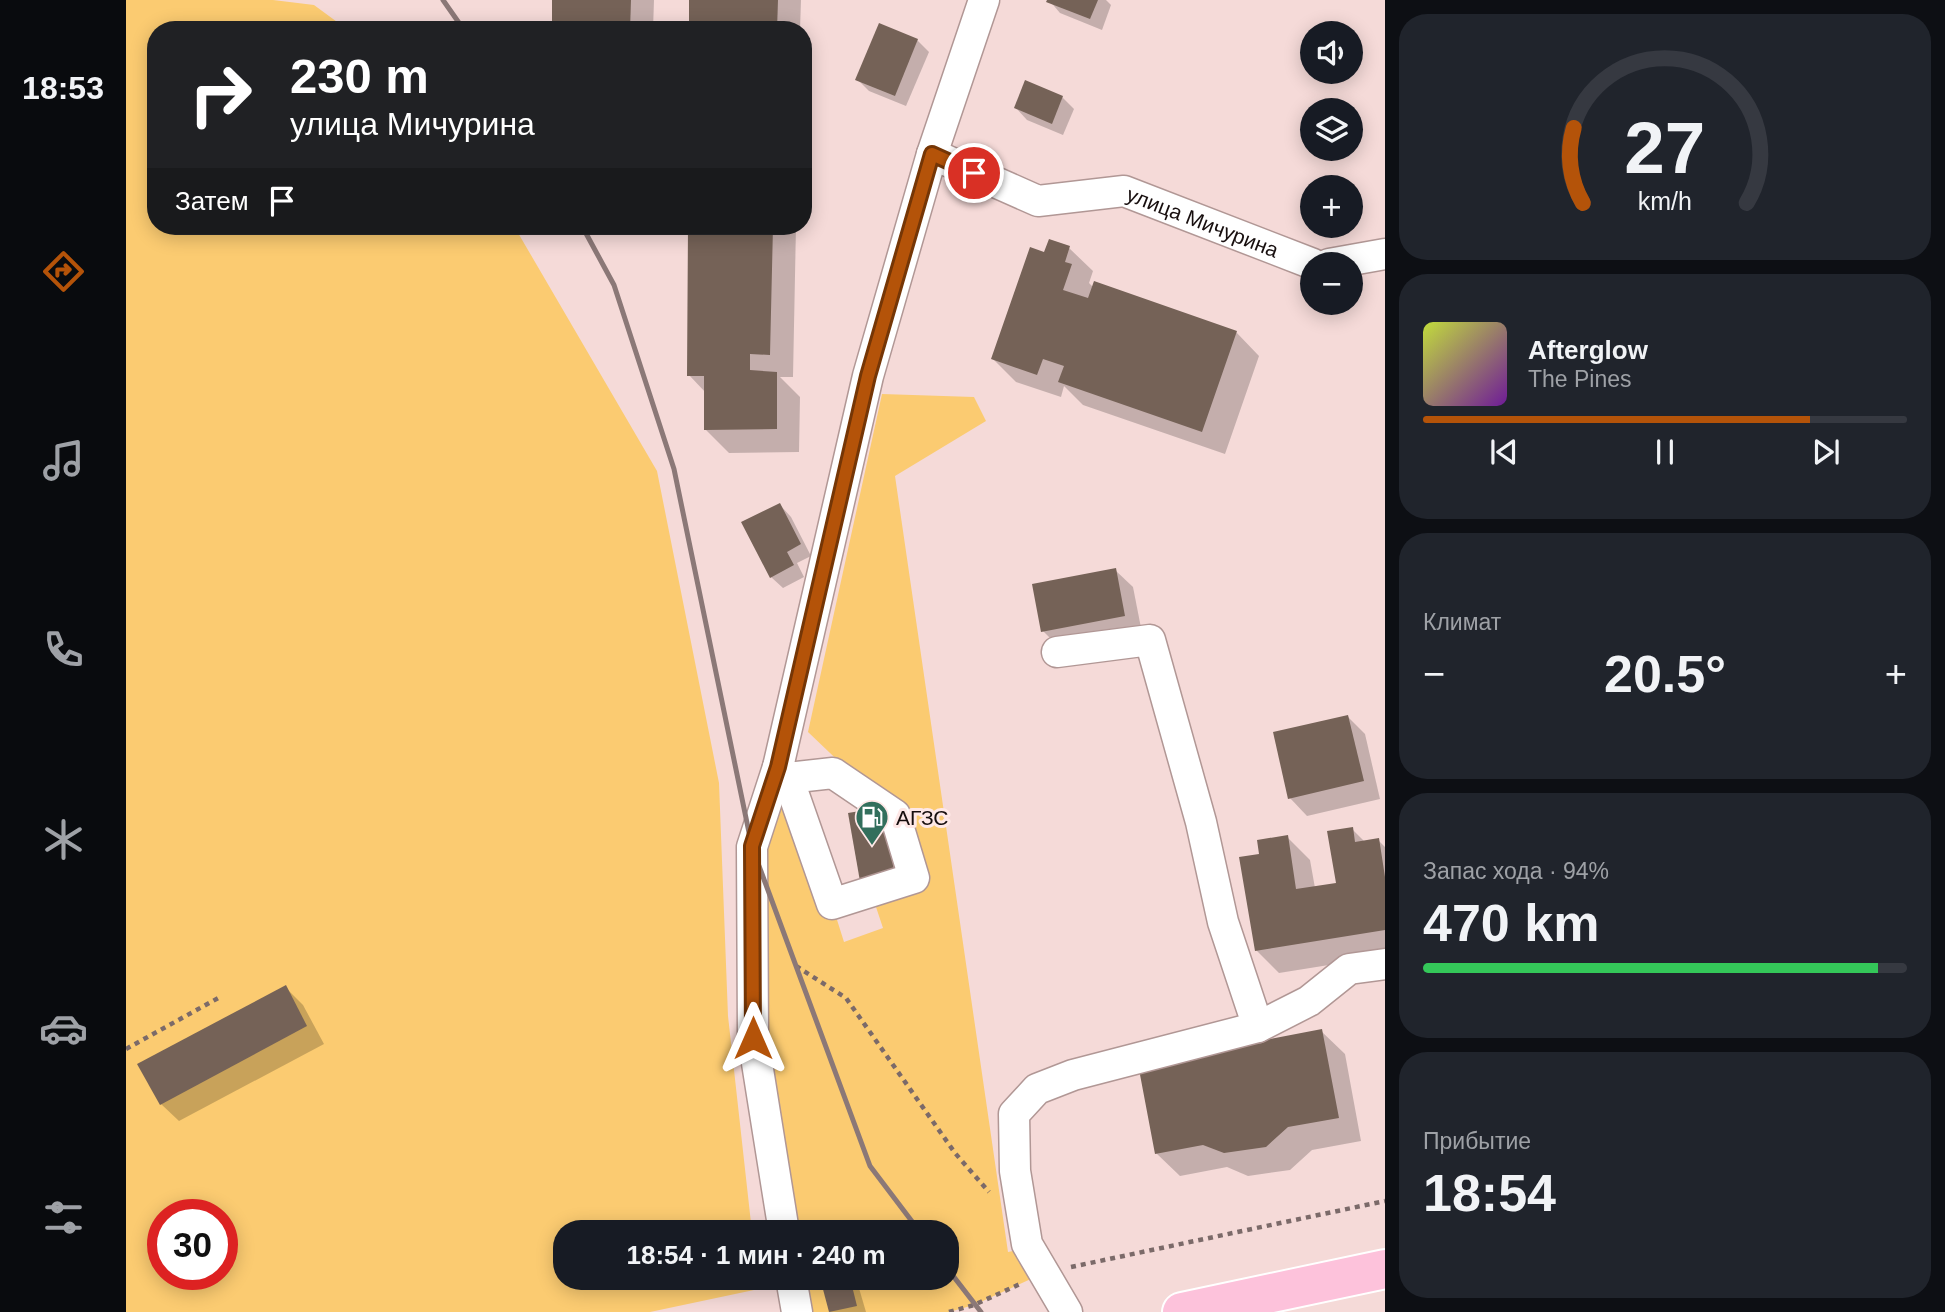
<!DOCTYPE html>
<html lang="ru">
<head>
<meta charset="utf-8">
<style>
  :root { --surface:#171b24; --page:#20242c; --text:#f1f3f6; --muted:#9ea1a6; --line:#363941; --accent:#b45309 }
  body { margin:0; font-family:Arial,sans-serif; background:var(--page); color:var(--text); height:100vh; display:flex; flex-direction:column; font-size:26px; white-space:nowrap }
  * { box-sizing:border-box; margin:0 }
  p { font-size:23px; color:var(--muted) }
  .icon { flex:none; width:38px; height:38px; fill:none; stroke:currentColor; stroke-width:2; stroke-linecap:round; stroke-linejoin:round }
  .map { position:relative; flex:1; overflow:hidden }
  .sheet { display:flex; flex-direction:column; gap:14px; padding:14px; background:#0d0f14; width:560px }
  .sheet>* { flex:none }
  .hud { position:absolute; left:21px; top:21px; width:665px; height:214px; border-radius:28px; box-shadow:0 4px 18px #0003; background:#202124; color:#fff; overflow:hidden }
  .controls { position:absolute; left:1174px; top:21px; display:grid; gap:14px }
  .controls a { display:grid; place-items:center; width:63px; height:63px; border-radius:50%; background:var(--surface); box-shadow:0 4px 18px #0003; font-size:35px }
  .speed { position:absolute; left:21px; top:1199px; display:flex; gap:14px; font-size:35px; font-weight:700; text-align:center }
  .speed>* { display:grid; place-content:center; width:91px; height:91px; border-radius:50%; background:var(--surface); box-shadow:0 4px 18px #0003; line-height:1 }
  .speed .limit { border:10px solid #d22; background:#fff; color:#111 }
  .pin { position:absolute; display:grid; place-items:center; width:60px; height:60px; color:#fff; margin:-30px; border:4px solid #fff; border-radius:50%; box-shadow:0 2px 7px #0007 }
  .me { position:absolute; width:77px; margin:-38px; rotate:0deg; stroke-linejoin:round; filter:drop-shadow(0 0 5px #0008) }
  .turn { display:flex; align-items:center; gap:24px; height:147px; padding:0 28px; font-size:32px }
  .turn .icon { width:91px; height:91px; stroke-width:2.5 }
  .turn b { display:block; font-size:49px; line-height:60px }
  .then { display:flex; align-items:center; height:66px; padding:0 28px; background:#0003; gap:14px; font-size:26px }
  .big { font-size:52px; font-weight:700; line-height:1.1 }
  .sheet .widget { flex:1; display:flex; flex-direction:column; justify-content:center; gap:10px; min-width:0; padding:0 24px; border-radius:28px; background:var(--page) }
  .sheet .dial { align-items:center; gap:0 }
  .dial svg { height:182px; overflow:visible; fill:none; stroke:var(--line); stroke-width:7; stroke-linecap:round; text-anchor:middle }
  .dial text { fill:var(--text); stroke:none }
  .song { display:flex; align-items:center; gap:21px }
  .cover { width:84px; height:84px; border-radius:10px; background:linear-gradient(135deg,hsl(70 70% 55%),hsl(280 70% 35%)) }
  .played { height:7px; border-radius:4px; background:linear-gradient(90deg,var(--accent) 80%,var(--line) 80%) }
  .keys { display:flex; justify-content:space-around; direction:ltr }
  .heat { display:flex; justify-content:space-between; align-items:center; font-size:38px; direction:ltr }
  .charge { height:10px; border-radius:5px; background:linear-gradient(90deg,#34c759 94%,var(--line) 0) }
  .trip { position:absolute; left:427px; top:1220px; width:406px; height:70px; border-radius:28px; background:var(--surface); box-shadow:0 4px 18px #0003; font-weight:700; line-height:70px; text-align:center }
  main { display:flex; flex:1; min-height:0 }
  .menu { display:flex; flex-direction:column; width:126px; justify-content:space-around; align-items:center; background:#090b0e; color:var(--muted) }
  .menu .icon { width:49px; height:49px }
  .menu .active { color:var(--accent) }
  .menu b { font-size:32px; color:var(--text) }
  .map>svg:first-child { display:block }
</style>
</head>
<body>
<main>
<nav class="menu">
<b>18:53</b>
<svg class="icon active" aria-label="directions" viewBox="0 0 24 24"><path d="M12 3l9 9-9 9-9-9zM9 14v-3h6M13 9l2 2-2 2"/></svg>
<svg class="icon" aria-label="music" viewBox="0 0 24 24"><path d="M9 18V5l10-2v13"/><circle cx="6" cy="18" r="3"/><circle cx="16" cy="16" r="3"/></svg>
<svg class="icon" aria-label="phone" viewBox="0 0 24 24"><path d="M5 4h4l2 5-3 2q2 4 5 5l2-3 5 2v4C11 20 4 13 5 4z"/></svg>
<svg class="icon" aria-label="climate" viewBox="0 0 24 24"><path d="M12 3v18M4 7l16 10M4 17L20 7"/></svg>
<svg class="icon" aria-label="car" viewBox="0 0 24 24"><path d="M5 17H2v-5l4-1 3-4h7l3 4 3 1v5h-3M9 17h6M6 11h13"/><circle cx="7" cy="17" r="2"/><circle cx="17" cy="17" r="2"/></svg>
<svg class="icon" aria-label="filters" viewBox="0 0 24 24"><path d="M4 7h16M4 17h16"/><circle cx="9" cy="7" r="2"/><circle cx="15" cy="17" r="2"/></svg>
</nav>
<div class="map">
<svg width="1259" height="1312" viewBox="0 0 1259 1312">
  <rect width="100%" height="100%" fill="#f5dad8"/>
  <!-- green -->
  <g fill="#fbcb71" fill-rule="evenodd">
    <path d="M0 0H147L188 5 222 30H30V226H388L531 471 593 783 602 1016 626 1232H439V1278H628V1290L524 1312H0ZM37 1214H96V1274H37Z"/>
    <polygon points="756,394 848,397 860,421 769,476 882,1252 903,1248 918,1273 848,1305 823,1312 671,1312 665,1278 821,1278 821,1232 658,1232 627,1038 626,847 652,767 706,904 718,942 757,928 745,892 788,878 769,815 682,732"/>
  </g>
  <!-- shadow -->
  <g fill="#0003">
    <polygon points="428,0 528,0 527,30 427,30"/>
    <polygon points="565,0 675,0 674,30 565,30"/>
    <polygon points="923,0 980,0 985,5 976,30 934,13"/>
    <polygon points="791,40 803,52 780,106 743,91 731,79"/>
    <polygon points="936,97 948,109 937,135 901,120 890,108"/>
    <polygon points="563,226 670,226 667,377 654,377 674,397 673,452 603,453 579,429 580,393 563,375"/>
    <polygon points="943,248 967,271 963,283 968,288 1110,332 1133,356 1099,454 957,405 938,386 935,397 890,382 867,359 919,254"/>
    <polygon points="654,505 665,517 685,556 671,563 678,577 657,588 645,577"/>
    <polygon points="989,570 1007,587 1016,633 935,649 917,631"/>
    <polygon points="1222,717 1239,734 1254,799 1181,816 1164,798"/>
    <polygon points="1226,829 1239,842 1252,840 1259,847 1259,956 1153,973 1130,950 1135,856 1161,837 1184,860 1189,888 1212,884"/>
    <polygon points="159,987 177,1005 198,1044 53,1121 35,1104"/>
    <polygon points="1195,1031 1219,1054 1235,1141 1186,1150 1164,1170 1122,1176 1101,1167 1054,1176 1030,1153"/>
    <polygon points="696,1278 730,1278 740,1312 704,1312"/>
  </g>
  <!-- building -->
  <g fill="#756257">
    <polygon points="426,0 505,0 504,30 426,30"/>
    <polygon points="563,0 652,0 651,30 563,30"/>
    <polygon points="921,0 972,0 964,19 920,2"/>
    <polygon points="753,23 792,39 769,96 729,80"/>
    <polygon points="899,80 937,96 926,124 888,108"/>
    <polygon points="562,226 647,226 644,355 624,354 624,370 651,372 651,429 578,430 578,376 561,376"/>
    <polygon points="923,239 944,246 939,262 946,264 937,290 962,298 968,281 1111,331 1076,432 932,382 938,366 917,359 911,375 865,359 904,247 918,252"/>
    <polygon points="654,503 675,544 661,552 668,565 644,578 615,522"/>
    <polygon points="990,568 999,616 915,632 906,584"/>
    <polygon points="1222,715 1238,781 1162,799 1147,732"/>
    <polygon points="758,807 770,881 735,887 722,813"/>
    <polygon points="1227,827 1229,842 1253,838 1259,877 1259,930 1129,951 1113,857 1133,854 1131,840 1162,835 1170,889 1210,883 1201,831"/>
    <polygon points="160,985 181,1026 34,1105 11,1064"/>
    <polygon points="1196,1029 1213,1118 1162,1127 1140,1147 1098,1153 1077,1145 1029,1154 1012,1064"/>
    <polygon points="694,1278 724,1278 731,1306 703,1312"/>
  </g>
  <g fill="none" stroke-linecap="round" stroke-linejoin="round">
    <defs>
      <g id="minor">
        <path id="s1" d="M806 154 912 201 998 191 1187 264"/>
        <polyline points="1203,264 1259,254"/>
        <polyline points="931,652 1024,640 1075,822 1097,922 1132,1027"/>
        <polyline points="652,767 662,778 706,904 788,878 769,815 707,773 662,778"/>
        <polyline points="658,1232 627,1038 626,847 652,767 742,376 806,154 858,0"/>
        <polyline points="665,1278 671,1312"/>
        <polyline points="941,1312 901,1244 889,1171 888,1114 911,1089 947,1075 1132,1027 1183,1001 1223,969 1259,964"/>
      </g>
      <polyline id="major" points="1056,1312 1259,1269"/>
    </defs>
    <!-- minor casing -->
    <use href="#minor" stroke="#b19795" stroke-width="33"/>
    <!-- major casing -->
    <use href="#major" stroke="#fff" stroke-width="42"/>
    <!-- path -->
    <g stroke="#7b6a69" stroke-width="4.5" stroke-dasharray="5 5" stroke-linecap="butt">
      <polyline points="670,966 720,998 829,1153 863,1192"/>
      <polyline points="0,1049 94,997"/>
      <polyline points="945,1267 1259,1201"/>
      <polyline points="823,1312 848,1305 894,1284"/>
    </g>
    <!-- minor -->
    <use href="#minor" stroke="#fff" stroke-width="30"/>
    <!-- major -->
    <use href="#major" stroke="#fdc2db" stroke-width="38"/>
    <!-- rail -->
    <g stroke="#8b7877" stroke-width="5">
      <polyline points="317,0 338,30"/>
      <polyline points="456,226 488,285 548,469 626,847 744,1166 794,1232"/>
      <polyline points="821,1268 855,1312"/>
    </g>
  </g>
  <g fill="none" stroke-linecap="round" stroke-linejoin="round">
    <defs>
      <polyline id="route" points="627,1038 626,846 652,767 742,376 806,154 848,173"/>
    </defs>
    <!-- route casing -->
    <use href="#route" stroke="#753606" stroke-width="18"/>
    <!-- route -->
    <use href="#route" stroke="#b45309" stroke-width="12"/>
  </g>
  <!-- icons -->
  <defs>
    <symbol id="fuel-pin" viewBox="-11 -11 22 30"><path d="M0 17L-7.5 6A9.5 9.5 0 1 1 7.5 6Z" fill="#326f5c" stroke="#fee8e7"/><path d="M-5.5-6h7V0h2V4h1.3V-2.5L3-4.5l.8-.8L6-3V5H2.5V1h-1V6h-7ZM-4.2-4.7v3.2H.2V-4.7Z" fill="#fff"/></symbol>
  </defs>
  <g fill-rule="evenodd">
    <use href="#fuel-pin" x="727" y="798" width="38" height="52"/>
  </g>
  <g text-anchor="middle" dominant-baseline="central" stroke-width="6" stroke-linejoin="round" paint-order="stroke">
    <!-- street labels -->
    <g font-size="21" fill="#170e0e" stroke="#fee8e7">
      <text stroke="none"><textPath href="#s1" startOffset="287">улица Мичурина</textPath></text>
    </g>
    <!-- poi labels -->
    <g font-size="21" fill="#170e0e" stroke="#fee8e7" text-anchor="start">
      <text x="770" y="817">АГЗС</text>
    </g>
  </g>
</svg>
<div class="controls">
<a><svg class="icon" aria-label="sound" viewBox="0 0 24 24"><path d="M4 9h4l5-4v14l-5-4H4zM17 9q2 3 0 6"/></svg></a>
<a><svg class="icon" aria-label="layers" viewBox="0 0 24 24"><path d="M12 4l9 5-9 5-9-5zM3 14l9 5 9-5"/></svg></a>
<a>+</a>
<a>−</a>
</div>
<div class="speed"><div class="limit">30</div></div>
<div class="pin" style="left:848px;top:173px;background:#d93025"><svg class="icon" aria-label="arrive" viewBox="0 0 24 24"><path d="M6 21V4h12l-3 4 3 4H6"/></svg></div>
<svg class="me" style="left:627px;top:1038px" viewBox="-20 -20 40 40"><path d="M0-17L14 15 0 8-14 15z" fill="#b45309" stroke="#fff" stroke-width="4"/></svg>
<div class="trip">18:54 · 1 мин · 240 m</div>
<div class="hud">
<div class="turn"><svg class="icon" aria-label="right" viewBox="0 0 24 24"><path d="M7 20v-9h11M14 6l5 5-5 5"/></svg><div><b>230 m</b>улица Мичурина</div></div>
<div class="then">Затем<svg class="icon" aria-label="arrive" viewBox="0 0 24 24"><path d="M6 21V4h12l-3 4 3 4H6"/></svg></div>
</div>
</div>
<section class="sheet">
<div class="widget dial"><svg viewBox="0 0 100 80">
<path d="M14 69A42 42 0 1 1 86 69"/>
<path d="M14 69A42 42 0 0 1 10 36" stroke="#b45309"/>
<text x="50" y="56" font-size="32" font-weight="700">27</text>
<text x="50" y="72" font-size="11">km/h</text>
</svg></div>
<div class="widget">
<div class="song"><i class="cover"></i><div><b>Afterglow</b><p>The Pines</p></div></div>
<div class="played"></div>
<div class="keys"><svg class="icon" aria-label="previous" viewBox="0 0 24 24"><path d="M18 5L8 12l10 7zM5 5v14"/></svg><svg class="icon" aria-label="pause" viewBox="0 0 24 24"><path d="M8 5v14M16 5v14"/></svg><svg class="icon" aria-label="next" viewBox="0 0 24 24"><path d="M6 5l10 7-10 7zM19 5v14"/></svg></div>
</div>
<div class="widget"><p>Климат</p>
<div class="heat"><a>−</a><b class="big">20.5°</b><a>+</a></div>
</div>
<div class="widget"><p>Запас хода · 94%</p><b class="big">470 km</b><div class="charge"></div></div>
<div class="widget"><p>Прибытие</p><b class="big">18:54</b></div>
</section>
</main>
</body>
</html>
